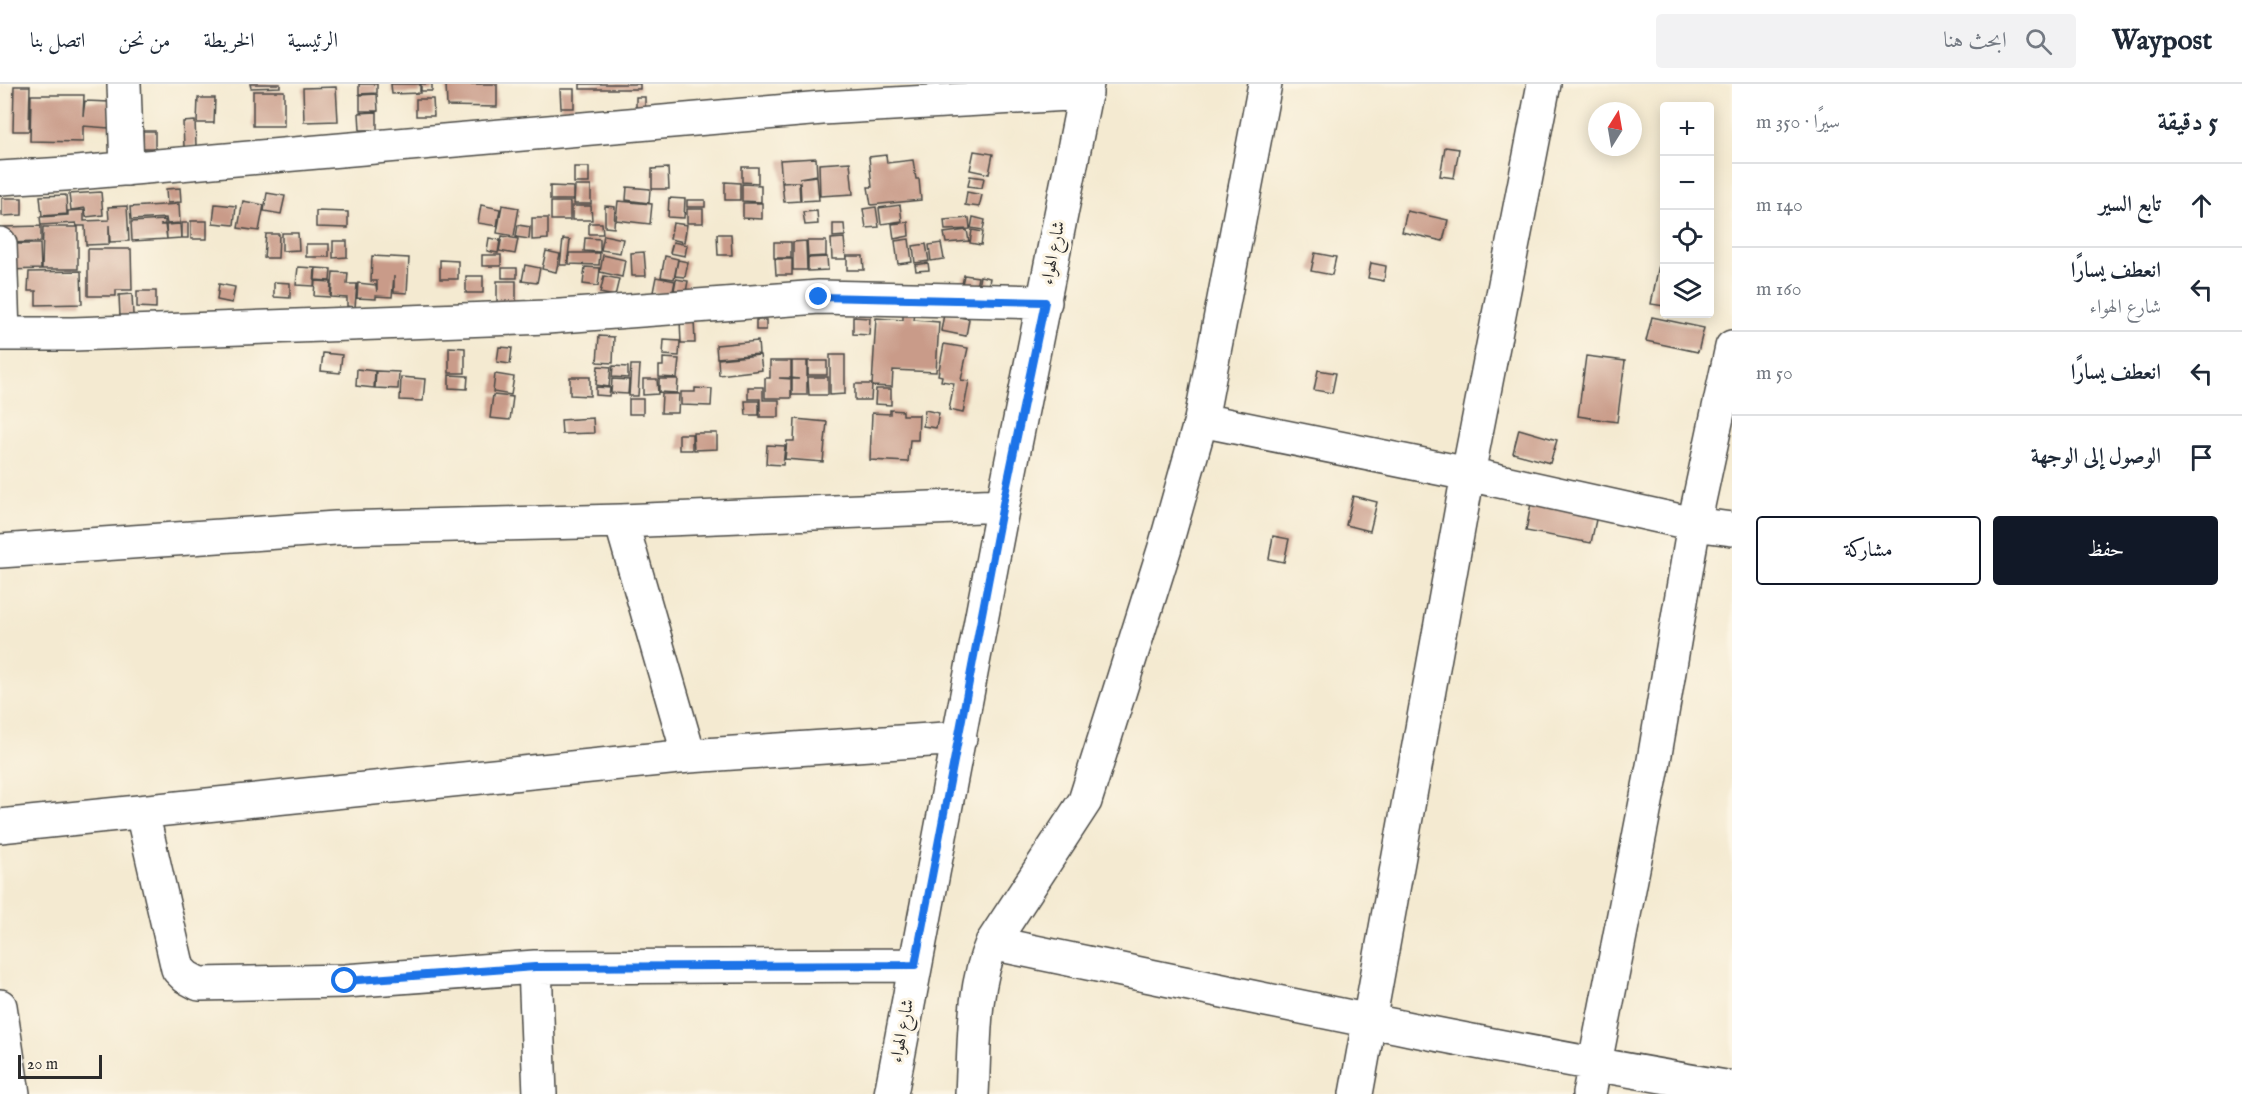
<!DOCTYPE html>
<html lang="ar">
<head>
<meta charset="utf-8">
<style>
	:root { --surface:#fff; --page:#f2f2f3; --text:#1f2937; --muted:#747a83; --line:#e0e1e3; --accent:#111827 }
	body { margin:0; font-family:"IM FELL English",Amiri,serif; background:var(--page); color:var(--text); direction:rtl }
	.controls { position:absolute; right:18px; top:18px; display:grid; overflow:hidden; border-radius:6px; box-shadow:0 3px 15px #0003 }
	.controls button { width:54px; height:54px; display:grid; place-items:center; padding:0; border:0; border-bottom:2px solid var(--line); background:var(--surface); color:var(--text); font:30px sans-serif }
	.compass { position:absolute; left:1588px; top:18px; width:54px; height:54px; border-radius:50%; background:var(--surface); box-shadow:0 3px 15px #0003; rotate:11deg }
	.scale { position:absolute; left:18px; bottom:15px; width:84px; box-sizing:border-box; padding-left:6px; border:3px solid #2b2b2b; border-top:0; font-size:16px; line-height:21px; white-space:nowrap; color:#2b2b2b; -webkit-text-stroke:4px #fcf5e5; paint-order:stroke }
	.stop { position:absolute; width:18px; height:18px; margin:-14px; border:4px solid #1a73e8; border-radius:50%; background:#fff }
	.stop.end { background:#1a73e8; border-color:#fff; box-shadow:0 2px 6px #0008 }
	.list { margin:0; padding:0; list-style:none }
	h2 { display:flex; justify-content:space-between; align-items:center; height:78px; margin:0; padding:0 24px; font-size:26px }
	h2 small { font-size:20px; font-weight:400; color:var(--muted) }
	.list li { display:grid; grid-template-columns:39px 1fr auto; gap:18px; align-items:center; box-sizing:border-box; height:84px; padding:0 24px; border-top:2px solid var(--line) }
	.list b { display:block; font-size:22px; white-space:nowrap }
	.list p { margin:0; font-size:20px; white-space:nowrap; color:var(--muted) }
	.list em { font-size:20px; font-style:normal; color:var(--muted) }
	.actions { display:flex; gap:12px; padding:18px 24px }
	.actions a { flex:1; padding:14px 0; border:2px solid var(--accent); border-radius:6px; text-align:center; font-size:21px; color:var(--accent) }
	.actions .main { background:var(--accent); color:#fff }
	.icon { flex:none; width:33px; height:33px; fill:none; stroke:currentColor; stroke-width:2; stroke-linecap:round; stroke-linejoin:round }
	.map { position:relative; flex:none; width:1732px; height:1010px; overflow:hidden; direction:ltr }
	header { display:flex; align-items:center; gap:36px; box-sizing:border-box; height:84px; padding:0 30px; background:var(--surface); border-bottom:2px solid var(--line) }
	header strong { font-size:28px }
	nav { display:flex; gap:33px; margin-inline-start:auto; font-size:21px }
	.search { width:420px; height:54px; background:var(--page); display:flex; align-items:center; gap:15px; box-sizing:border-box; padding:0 21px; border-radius:6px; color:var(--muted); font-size:22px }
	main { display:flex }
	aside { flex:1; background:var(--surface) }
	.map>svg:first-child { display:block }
</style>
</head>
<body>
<header>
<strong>Waypost</strong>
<div class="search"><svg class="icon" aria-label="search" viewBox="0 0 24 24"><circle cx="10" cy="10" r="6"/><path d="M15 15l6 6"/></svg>ابحث هنا</div>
<nav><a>الرئيسية</a><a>الخريطة</a><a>من نحن</a><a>اتصل بنا</a></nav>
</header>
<main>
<aside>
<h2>5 دقيقة<small>سيرًا · 350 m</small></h2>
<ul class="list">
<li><svg class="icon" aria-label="ahead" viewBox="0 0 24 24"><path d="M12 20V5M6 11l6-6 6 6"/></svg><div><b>تابع السير</b></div><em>140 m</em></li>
<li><svg class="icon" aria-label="left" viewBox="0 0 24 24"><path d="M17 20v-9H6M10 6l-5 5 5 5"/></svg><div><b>انعطف يسارًا</b><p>شارع الهواء</p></div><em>160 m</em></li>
<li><svg class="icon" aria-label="left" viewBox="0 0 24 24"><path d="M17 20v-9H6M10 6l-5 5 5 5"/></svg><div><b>انعطف يسارًا</b></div><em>50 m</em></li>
<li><svg class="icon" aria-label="arrive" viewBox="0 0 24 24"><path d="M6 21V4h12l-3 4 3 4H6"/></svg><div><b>الوصول إلى الوجهة</b></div></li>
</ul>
<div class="actions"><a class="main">حفظ</a><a>مشاركة</a></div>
</aside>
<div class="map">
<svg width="1732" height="1010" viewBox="0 0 1732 1010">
	<rect width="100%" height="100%" fill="#fcf5e5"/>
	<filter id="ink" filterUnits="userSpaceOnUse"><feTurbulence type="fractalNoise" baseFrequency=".0167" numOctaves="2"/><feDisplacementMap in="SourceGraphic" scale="12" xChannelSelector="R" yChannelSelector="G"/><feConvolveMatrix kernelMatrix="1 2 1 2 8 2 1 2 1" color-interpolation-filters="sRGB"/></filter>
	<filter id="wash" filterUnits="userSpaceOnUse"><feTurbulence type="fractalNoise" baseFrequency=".008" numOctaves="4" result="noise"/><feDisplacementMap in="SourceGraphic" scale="24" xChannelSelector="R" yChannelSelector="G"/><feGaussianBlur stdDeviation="1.35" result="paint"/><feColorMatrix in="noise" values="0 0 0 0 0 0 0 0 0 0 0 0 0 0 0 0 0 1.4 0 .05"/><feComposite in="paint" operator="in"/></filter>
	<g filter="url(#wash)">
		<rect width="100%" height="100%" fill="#f4ead1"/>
		<g id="blocks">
			<path fill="#c99b89" d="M 250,0 L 280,0 L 280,3 L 251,4 Z
				M 359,0 L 377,0 L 377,9 L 359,10 Z
				M 391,0 L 420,0 L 420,9 L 392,10 Z
				M 421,0 L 432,0 L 432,7 L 421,7 Z
				M 446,0 L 497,0 L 497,23 L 447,22 Z
				M 580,0 L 640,0 L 640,5 L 580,5 Z
				M 14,2 L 30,2 L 29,47 L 13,47 Z
				M 336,3 L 338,37 L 304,38 L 303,4 Z
				M 560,5 L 574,5 L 574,24 L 561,24 Z
				M 253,7 L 284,7 L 284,42 L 253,42 Z
				M 377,10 L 378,27 L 360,27 L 360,11 Z
				M 31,11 L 84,11 L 83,32 L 85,17 L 110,18 L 109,44 L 83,42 L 83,58 L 30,57 Z
				M 636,13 L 645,13 L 645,27 L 636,27 Z
				M 198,14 L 215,14 L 214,39 L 197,39 Z
				M 416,15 L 433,15 L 434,32 L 416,32 Z
				M 377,28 L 377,46 L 360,46 L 359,29 Z
				M 195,37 L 196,62 L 184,63 L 183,38 Z
				M 143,47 L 155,47 L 155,64 L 143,64 Z
				M 1445,63 L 1459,65 L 1454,94 L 1440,92 Z
				M 974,67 L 993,70 L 989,90 L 970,86 Z
				M 886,71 L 887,79 L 913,76 L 916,95 L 919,95 L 921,116 L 871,121 L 868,103 L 872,103 L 869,73 Z
				M 816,74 L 817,91 L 799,94 L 817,92 L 819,116 L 801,117 L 800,98 L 782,98 L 780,76 Z
				M 850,78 L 853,110 L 820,112 L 819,80 Z
				M 574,83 L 589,83 L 589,99 L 574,99 Z
				M 742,83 L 758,83 L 758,99 L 742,98 Z
				M 668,84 L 669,105 L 652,105 L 652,85 Z
				M 970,92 L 984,94 L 982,104 L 968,102 Z
				M 725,98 L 740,99 L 740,116 L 725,116 Z
				M 799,98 L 800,117 L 784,118 L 782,99 Z
				M 742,100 L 761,101 L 761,118 L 742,117 Z
				M 550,102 L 573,103 L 573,116 L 550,116 Z
				M 575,102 L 591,102 L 591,120 L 574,120 Z
				M 627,103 L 650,105 L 649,119 L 626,116 Z
				M 180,104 L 181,118 L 167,119 L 166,105 Z
				M 101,108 L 103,131 L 86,133 L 85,124 L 71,126 L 69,110 Z
				M 967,108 L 982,111 L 979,123 L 965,121 Z
				M 267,109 L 285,112 L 281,130 L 264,127 Z
				M 66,111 L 67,130 L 42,132 L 40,112 Z
				M 2,114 L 22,114 L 22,131 L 2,132 Z
				M 669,114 L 685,115 L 684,134 L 668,133 Z
				M 687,116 L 705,116 L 705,123 L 687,123 Z
				M 243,117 L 264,121 L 259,147 L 238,144 Z
				M 618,117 L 652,120 L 650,140 L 616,136 Z
				M 551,118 L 570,118 L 570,136 L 551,136 Z
				M 743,119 L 762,119 L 762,135 L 743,134 Z
				M 179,120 L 180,139 L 167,140 L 166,134 L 131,136 L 130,123 Z
				M 215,120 L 236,122 L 234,141 L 213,139 Z
				M 481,121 L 500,125 L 497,142 L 478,139 Z
				M 502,121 L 519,124 L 514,152 L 497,149 Z
				M 900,121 L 902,137 L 881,140 L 879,124 Z
				M 127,122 L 129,157 L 110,158 L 109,141 L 109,160 L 86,161 L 85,142 L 77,142 L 76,139 L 41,141 L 40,133 L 68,131 L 68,127 L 84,126 L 84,137 L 109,136 L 108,123 Z
				M 572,122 L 591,122 L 592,136 L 572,136 Z
				M 605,122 L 615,123 L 614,144 L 605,143 Z
				M 876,123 L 879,143 L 866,144 L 863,125 Z
				M 687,125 L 703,125 L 703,139 L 687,139 Z
				M 316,127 L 348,128 L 348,144 L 316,143 Z
				M 817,127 L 818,140 L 805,141 L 803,128 Z
				M 1407,127 L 1448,136 L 1443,157 L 1402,148 Z
				M 973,133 L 985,136 L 983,146 L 971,144 Z
				M 532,134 L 548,134 L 548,155 L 532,156 Z
				M 969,134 L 970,145 L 945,146 L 944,136 Z
				M 165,136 L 165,140 L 160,141 L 165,141 L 167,155 L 132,157 L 131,138 Z
				M 191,137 L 207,137 L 207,155 L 191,155 Z
				M 908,138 L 909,152 L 894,155 L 892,140 Z
				M 182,139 L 188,139 L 188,154 L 182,154 Z
				M 589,139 L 602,139 L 603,150 L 589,150 Z
				M 673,139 L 687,141 L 684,158 L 670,155 Z
				M 180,140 L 181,154 L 167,155 L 166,141 Z
				M 833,140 L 844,140 L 845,152 L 833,153 Z
				M 518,141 L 530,143 L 529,155 L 516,153 Z
				M 41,142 L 41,158 L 4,159 L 3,143 Z
				M 43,143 L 78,143 L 78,185 L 42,185 Z
				M 967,146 L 969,157 L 946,159 L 944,149 Z
				M 972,146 L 983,148 L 981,161 L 970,159 Z
				M 282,149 L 298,149 L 299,166 L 282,167 Z
				M 266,150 L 279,150 L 278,174 L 264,174 Z
				M 717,150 L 731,150 L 732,171 L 718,171 Z
				M 604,151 L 623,155 L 620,169 L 601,166 Z
				M 502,152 L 518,155 L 515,170 L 499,167 Z
				M 489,154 L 500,156 L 498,169 L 487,167 Z
				M 585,154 L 600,155 L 600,168 L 584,167 Z
				M 844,154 L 846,175 L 832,175 L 831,155 Z
				M 563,155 L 570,156 L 567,181 L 560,181 Z
				M 909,155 L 912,178 L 898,180 L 895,157 Z
				M 333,157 L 347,157 L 347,173 L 333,174 Z
				M 806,157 L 807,186 L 793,186 L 793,158 Z
				M 807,157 L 826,157 L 826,172 L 808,173 Z
				M 673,158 L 687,161 L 685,172 L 670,169 Z
				M 774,158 L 791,158 L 791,174 L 774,174 Z
				M 941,159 L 944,175 L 931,177 L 929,161 Z
				M 5,160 L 40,160 L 41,185 L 6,186 Z
				M 306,160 L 329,160 L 329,173 L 306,173 Z
				M 926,160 L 929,177 L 915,179 L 913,162 Z
				M 88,165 L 131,165 L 132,206 L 116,206 L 116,212 L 88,212 Z
				M 546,167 L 560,170 L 556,188 L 542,185 Z
				M 644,168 L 646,192 L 632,192 L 631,169 Z
				M 569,169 L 600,169 L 599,181 L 569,180 Z
				M 1315,169 L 1336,173 L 1332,191 L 1311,187 Z
				M 482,171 L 501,171 L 501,182 L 482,182 Z
				M 603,171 L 625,176 L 622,193 L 600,188 Z
				M 372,172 L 409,174 L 407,209 L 394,208 L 394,192 L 392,213 L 376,212 L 376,215 L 357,214 L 358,199 L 376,201 L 377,208 L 377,197 L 371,197 Z
				M 665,172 L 678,175 L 674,195 L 661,193 Z
				M 847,172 L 863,172 L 864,186 L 847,186 Z
				M 827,173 L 828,186 L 808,187 L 808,174 Z
				M 775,175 L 792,175 L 792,191 L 776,191 Z
				M 440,176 L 458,177 L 458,195 L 440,195 Z
				M 678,176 L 688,178 L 685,193 L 675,192 Z
				M 928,179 L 929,186 L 916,187 L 915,181 Z
				M 1371,179 L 1386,182 L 1384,197 L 1368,194 Z
				M 525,181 L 540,184 L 537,199 L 522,197 Z
				M 1659,181 L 1664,182 L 1664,222 L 1651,220 Z
				M 298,183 L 315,184 L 314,202 L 296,201 Z
				M 585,183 L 600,184 L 598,202 L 583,200 Z
				M 316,184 L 331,185 L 330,197 L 315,196 Z
				M 502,184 L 517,184 L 517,194 L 502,194 Z
				M 81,187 L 82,220 L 36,221 L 36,207 L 28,207 L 29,188 Z
				M 333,188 L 348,189 L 347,200 L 357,200 L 355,223 L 347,222 L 347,214 L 331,213 Z
				M 964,191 L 978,193 L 975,208 L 961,205 Z
				M 466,192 L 483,192 L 483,209 L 466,209 Z
				M 604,192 L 619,195 L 615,212 L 600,209 Z
				M 980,192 L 990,194 L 987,210 L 977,208 Z
				M 656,193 L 675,197 L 672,212 L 653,208 Z
				M 676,195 L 688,197 L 686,208 L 674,206 Z
				M 315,197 L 331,198 L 330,213 L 314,212 Z
				M 497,197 L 516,197 L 516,219 L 497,219 Z
				M 274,198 L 290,199 L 290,214 L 274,213 Z
				M 219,200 L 235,203 L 232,219 L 217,216 Z
				M 137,207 L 156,207 L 156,224 L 137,223 Z
				M 132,210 L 133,231 L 120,232 L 119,211 Z
				M 903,228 L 915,229 L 914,236 L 939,238 L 936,288 L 893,286 L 892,303 L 872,302 L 876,234 L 903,236 Z
				M 944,230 L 969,235 L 966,252 L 941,247 Z
				M 853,233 L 870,234 L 869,251 L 853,250 Z
				M 1652,233 L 1704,244 L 1698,268 L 1646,257 Z
				M 694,235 L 695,259 L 681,259 L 680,236 Z
				M 756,236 L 766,236 L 766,246 L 756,246 Z
				M 599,252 L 614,253 L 613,279 L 597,278 Z
				M 664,256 L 680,257 L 679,272 L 663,271 Z
				M 758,257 L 759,270 L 717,274 L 716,261 Z
				M 944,260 L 968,264 L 961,296 L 969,297 L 963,329 L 949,326 L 954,299 L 941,297 L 942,292 L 938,291 Z
				M 449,263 L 465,264 L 465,289 L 449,289 Z
				M 499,263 L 512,264 L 510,280 L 497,278 Z
				M 323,269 L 342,271 L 340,289 L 321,287 Z
				M 760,271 L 762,286 L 719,291 L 718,275 Z
				M 830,271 L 845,271 L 845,310 L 830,311 Z
				M 1586,272 L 1625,277 L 1617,338 L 1578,332 Z
				M 663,274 L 679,275 L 677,294 L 659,293 L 659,282 L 663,282 Z
				M 770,277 L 791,277 L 791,294 L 779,294 L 791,295 L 791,314 L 765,314 L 765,294 L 770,294 Z
				M 792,277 L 807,277 L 807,311 L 792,311 L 792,295 L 799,295 L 792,294 Z
				M 808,277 L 827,277 L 827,291 L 808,291 Z
				M 631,281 L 640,281 L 638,312 L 629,312 Z
				M 598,282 L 611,283 L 609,303 L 596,301 Z
				M 613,282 L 628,283 L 628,294 L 612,293 Z
				M 357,285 L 375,287 L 374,304 L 356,302 Z
				M 1318,286 L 1336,289 L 1332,309 L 1314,306 Z
				M 376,287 L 399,288 L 398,305 L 375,304 Z
				M 495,290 L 514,293 L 511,311 L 493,308 Z
				M 449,291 L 468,292 L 467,305 L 449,304 Z
				M 401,293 L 425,295 L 423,317 L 400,316 Z
				M 570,293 L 590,293 L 590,312 L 570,311 Z
				M 808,293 L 828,293 L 828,311 L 809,311 Z
				M 612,295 L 629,296 L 628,310 L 611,309 Z
				M 643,295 L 657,295 L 658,310 L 643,311 Z
				M 659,295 L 678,295 L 677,309 L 659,308 Z
				M 855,300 L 872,300 L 871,316 L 855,316 Z
				M 596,303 L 610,304 L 609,312 L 596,311 Z
				M 748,303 L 763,303 L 763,316 L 779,316 L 779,333 L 760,333 L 760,315 L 748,315 Z
				M 695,304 L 712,305 L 711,322 L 681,321 L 681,308 L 695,308 Z
				M 876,305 L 891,305 L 891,321 L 875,320 Z
				M 662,310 L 679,310 L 678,329 L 661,329 Z
				M 493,311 L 513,313 L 510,336 L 490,334 Z
				M 629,315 L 643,315 L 643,330 L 629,330 Z
				M 745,317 L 759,317 L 759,331 L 746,331 Z
				M 890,326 L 903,327 L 903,331 L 919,331 L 918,356 L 910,356 L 908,378 L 870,376 L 872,329 L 890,330 Z
				M 925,326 L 939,329 L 936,344 L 923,342 Z
				M 593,334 L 594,349 L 562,350 L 561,336 Z
				M 795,335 L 827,338 L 823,378 L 785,375 L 787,357 L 794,357 Z
				M 1519,345 L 1557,356 L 1550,379 L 1513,369 Z
				M 693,349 L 717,349 L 717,365 L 694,366 Z
				M 679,350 L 692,350 L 692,366 L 679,366 Z
				M 767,361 L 785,362 L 783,381 L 766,380 Z
				M 1353,412 L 1377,418 L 1370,447 L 1346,441 Z
				M 1531,419 L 1597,431 L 1591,459 L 1526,447 Z
				M 1273,452 L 1289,455 L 1284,478 L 1269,475 Z"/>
		</g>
	</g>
	<g filter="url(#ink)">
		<use href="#blocks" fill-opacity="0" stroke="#494844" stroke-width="1.5"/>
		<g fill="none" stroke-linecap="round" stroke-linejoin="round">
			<g stroke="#494844" stroke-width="36">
				<path id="minor" d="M 124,0 L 127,85
					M 0,94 L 65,90 L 822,24 L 1086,9
					M 0,160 L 3,250
					M 0,250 L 73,250 L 547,233 L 819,213 L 1045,218
					M 1201,336 L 1468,390 L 1694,440 L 1732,445
					M 621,437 L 689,672
					M 0,467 L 336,444 L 621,437 L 1003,421
					M 142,728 L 178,885 L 186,893 L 199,900 L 345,897 L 535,883 L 915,881
					M 0,742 L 689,672 L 960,654
					M 992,859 C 1238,910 1484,963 1732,1004
					M 535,883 L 540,1010
					M 0,922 L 13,1010
					M 891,1010 L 1003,421 L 1087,0
					M 972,1010 C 975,959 972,906 992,859 L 1085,717 L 1165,463 L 1201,336 L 1265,0
					M 1356,1010 L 1468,390 L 1544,0
					M 1589,1010 L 1653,682 L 1694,440 L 1732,263"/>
			</g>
			<use href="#minor" stroke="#fff" stroke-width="33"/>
		</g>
	</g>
	<g fill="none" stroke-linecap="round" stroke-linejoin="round" filter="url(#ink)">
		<path stroke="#1a73e8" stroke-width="8" d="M 345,897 L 535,883 L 915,881 L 1003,420 L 1045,218 L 819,213"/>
	</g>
	<g text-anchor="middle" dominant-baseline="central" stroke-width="6" stroke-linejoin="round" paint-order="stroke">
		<g font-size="18" fill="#2b2b2b" stroke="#fcf5e5">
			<text transform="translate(1054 169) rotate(-79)">شارع الهواء</text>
			<text transform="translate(903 947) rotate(-79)">شارع الهواء</text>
		</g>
	</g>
</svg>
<div class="controls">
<button>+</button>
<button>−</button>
<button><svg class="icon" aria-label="locate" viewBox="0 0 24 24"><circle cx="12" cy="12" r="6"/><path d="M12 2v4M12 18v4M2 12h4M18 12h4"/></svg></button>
<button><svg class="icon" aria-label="layers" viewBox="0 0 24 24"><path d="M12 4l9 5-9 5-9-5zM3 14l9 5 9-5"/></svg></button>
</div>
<svg class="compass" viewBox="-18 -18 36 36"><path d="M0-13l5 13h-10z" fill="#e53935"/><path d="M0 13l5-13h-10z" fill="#747a83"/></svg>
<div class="scale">20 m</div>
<div class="stop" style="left:345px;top:897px"></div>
<div class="stop end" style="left:819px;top:213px"></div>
</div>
</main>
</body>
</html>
